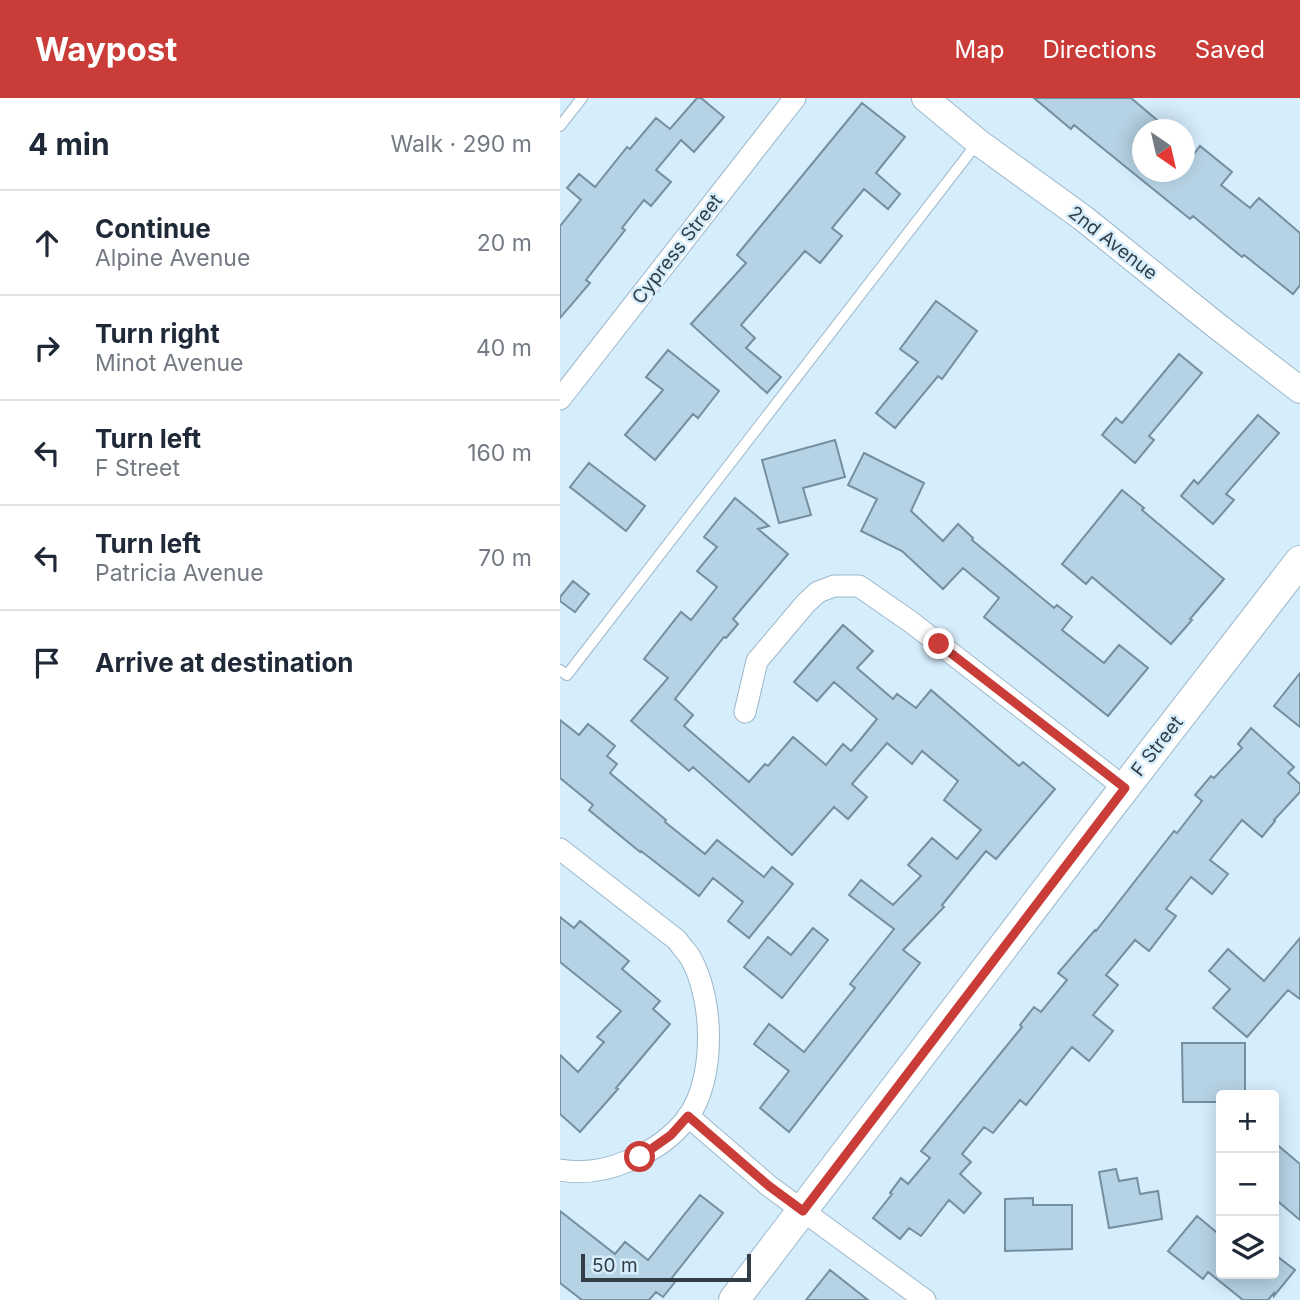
<!DOCTYPE html>
<html lang="en">
<head>
<meta charset="utf-8">
<style>
	:root { --surface:#fff; --page:#f6f6f7; --text:#1f2937; --muted:#747a83; --line:#e0e1e3; --accent:#ca3c38 }
	body { margin:0; font-family:Inter,sans-serif; background:var(--page); color:var(--text) }
	.controls { position:absolute; right:21px; bottom:21px; display:grid; overflow:hidden; border-radius:7px; box-shadow:0 4px 18px #0003 }
	.controls button { width:63px; height:63px; display:grid; place-items:center; padding:0; border:0; border-bottom:2px solid var(--line); background:var(--surface); color:var(--text); font:35px sans-serif }
	.compass { position:absolute; left:572px; top:21px; width:63px; height:63px; border-radius:50%; background:var(--surface); box-shadow:0 4px 18px #0003; rotate:146deg }
	.scale { position:absolute; left:21px; bottom:18px; width:170px; box-sizing:border-box; padding-left:7px; border:4px solid #323d45; border-top:0; font-size:19px; line-height:24px; white-space:nowrap; color:#323d45; -webkit-text-stroke:5px #d6edfc; paint-order:stroke }
	.stop { position:absolute; width:21px; height:21px; margin:-16px; border:5px solid #ca3c38; border-radius:50%; background:#fff }
	.stop.end { background:#ca3c38; border-color:#fff; box-shadow:0 2px 7px #0008 }
	.list { margin:0; padding:0; list-style:none }
	h2 { display:flex; justify-content:space-between; align-items:center; height:91px; margin:0; padding:0 28px; font-size:30px }
	h2 small { font-size:23px; font-weight:400; color:var(--muted) }
	.list li { display:grid; grid-template-columns:46px 1fr auto; gap:21px; align-items:center; box-sizing:border-box; height:105px; padding:0 28px; border-top:2px solid var(--line) }
	.list b { display:block; font-size:26px; white-space:nowrap }
	.list p { margin:0; font-size:23px; white-space:nowrap; color:var(--muted) }
	.list em { font-size:23px; font-style:normal; color:var(--muted) }
	.icon { flex:none; width:38px; height:38px; fill:none; stroke:currentColor; stroke-width:2; stroke-linecap:round; stroke-linejoin:round }
	.map { position:relative; flex:none; width:740px; height:1202px; overflow:hidden }
	header { display:flex; align-items:center; gap:42px; box-sizing:border-box; height:98px; padding:0 35px; background:var(--accent); color:#fff }
	header strong { font-size:33px }
	nav { display:flex; gap:38px; margin-inline-start:auto; font-size:24px }
	main { display:flex }
	aside { flex:1; background:var(--surface) }
	.map>svg:first-child { display:block }
</style>
</head>
<body>
<header>
<strong>Waypost</strong>
<nav><a>Map</a><a>Directions</a><a>Saved</a></nav>
</header>
<main>
<aside>
<h2>4 min<small>Walk · 290 m</small></h2>
<ul class="list">
<li><svg class="icon" aria-label="ahead" viewBox="0 0 24 24"><path d="M12 20V5M6 11l6-6 6 6"/></svg><div><b>Continue</b><p>Alpine Avenue</p></div><em>20 m</em></li>
<li><svg class="icon" aria-label="right" viewBox="0 0 24 24"><path d="M7 20v-9h11M14 6l5 5-5 5"/></svg><div><b>Turn right</b><p>Minot Avenue</p></div><em>40 m</em></li>
<li><svg class="icon" aria-label="left" viewBox="0 0 24 24"><path d="M17 20v-9H6M10 6l-5 5 5 5"/></svg><div><b>Turn left</b><p>F Street</p></div><em>160 m</em></li>
<li><svg class="icon" aria-label="left" viewBox="0 0 24 24"><path d="M17 20v-9H6M10 6l-5 5 5 5"/></svg><div><b>Turn left</b><p>Patricia Avenue</p></div><em>70 m</em></li>
<li><svg class="icon" aria-label="arrive" viewBox="0 0 24 24"><path d="M6 21V4h12l-3 4 3 4H6"/></svg><div><b>Arrive at destination</b></div></li>
</ul>
</aside>
<div class="map">
<svg width="740" height="1202" viewBox="0 0 740 1202">
	<rect width="100%" height="100%" fill="#d6edfc"/>
	<path fill="#b6d3e5" stroke="#748fa0" stroke-width="2" d="M 137,0 L 141,0 L 164,19 L 134,54 L 121,42 L 96,72 L 111,84 L 91,108 L 84,102 L 62,130 L 65,132 L 26,182 L 30,185 L 0,220 L 0,128 L 21,102 L 7,90 L 19,76 L 35,89 L 67,49 L 70,51 L 96,20 L 110,31 Z
		M 474,0 L 571,0 L 609,32 L 583,32 L 583,74 L 625,74 L 625,68 L 640,48 L 672,74 L 661,87 L 690,110 L 699,100 L 740,135 L 740,187 L 733,196 L 684,157 L 682,159 L 633,118 L 630,121 L 514,27 L 511,31 Z
		M 302,5 L 345,39 L 316,75 L 340,96 L 328,111 L 304,91 L 272,130 L 282,138 L 260,165 L 245,153 L 181,227 L 195,240 L 186,250 L 221,279 L 207,295 L 131,226 L 186,165 L 177,157 Z
		M 376,203 L 417,233 L 382,281 L 378,278 L 335,330 L 316,315 L 358,264 L 340,251 Z
		M 108,252 L 159,293 L 138,320 L 133,316 L 95,362 L 65,337 L 103,292 L 86,279 Z
		M 619,256 L 642,275 L 589,338 L 594,342 L 575,365 L 542,337 L 556,320 L 562,325 Z
		M 698,317 L 719,335 L 666,396 L 674,402 L 653,426 L 621,398 L 634,382 L 638,386 Z
		M 275,342 L 285,379 L 243,390 L 251,417 L 219,425 L 202,362 Z
		M 304,355 L 364,385 L 351,413 L 383,443 L 398,426 L 413,440 L 412,442 L 494,510 L 497,507 L 512,519 L 502,532 L 544,565 L 559,547 L 588,570 L 548,618 L 424,519 L 439,500 L 403,470 L 383,491 L 342,453 L 301,433 L 317,401 L 288,387 Z
		M 29,365 L 85,408 L 66,433 L 10,389 Z
		M 562,392 L 584,410 L 582,412 L 664,481 L 630,521 L 632,522 L 611,546 L 532,479 L 526,486 L 502,466 Z
		M 175,400 L 209,428 L 198,431 L 228,456 L 173,521 L 178,526 L 166,540 L 164,539 L 115,601 L 133,617 L 124,628 L 189,684 L 205,666 L 208,668 L 233,639 L 266,667 L 283,646 L 291,653 L 317,621 L 274,584 L 257,603 L 234,584 L 283,527 L 313,553 L 297,570 L 333,601 L 337,596 L 356,610 L 371,592 L 459,668 L 463,664 L 495,691 L 436,761 L 426,753 L 382,807 L 384,809 L 343,852 L 360,865 L 229,1034 L 200,1010 L 229,973 L 194,946 L 209,926 L 244,954 L 295,890 L 290,886 L 334,831 L 289,797 L 301,782 L 333,807 L 361,778 L 348,767 L 372,740 L 397,761 L 421,732 L 384,702 L 398,683 L 362,653 L 352,666 L 327,645 L 292,686 L 307,699 L 288,721 L 274,709 L 232,757 L 133,669 L 129,673 L 71,623 L 108,580 L 84,561 L 121,514 L 131,522 L 157,489 L 137,473 L 157,449 L 144,439 Z
		M 13,483 L 29,496 L 15,514 L 0,503 L 0,499 Z
		M 740,575 L 740,629 L 714,608 Z
		M 0,622 L 19,637 L 28,626 L 55,648 L 47,658 L 57,666 L 50,675 L 106,722 L 105,724 L 145,756 L 157,742 L 204,779 L 212,769 L 233,786 L 189,840 L 168,823 L 183,804 L 153,780 L 139,798 L 81,753 L 80,754 L 29,712 L 33,707 L 0,680 Z
		M 691,630 L 734,669 L 728,675 L 740,686 L 740,694 L 714,722 L 715,723 L 702,739 L 682,722 L 650,762 L 668,776 L 652,796 L 631,779 L 606,811 L 616,818 L 589,853 L 575,842 L 546,877 L 558,887 L 533,917 L 553,933 L 529,963 L 512,949 L 466,1007 L 460,1002 L 433,1035 L 424,1029 L 402,1056 L 411,1064 L 400,1076 L 421,1095 L 404,1115 L 389,1102 L 361,1138 L 349,1130 L 340,1141 L 313,1120 L 332,1096 L 330,1095 L 341,1080 L 348,1086 L 370,1060 L 361,1053 L 462,929 L 460,927 L 474,909 L 481,914 L 507,882 L 498,875 L 535,832 L 536,833 L 614,733 L 617,735 L 642,703 L 635,697 L 651,678 L 654,680 L 682,650 L 678,646 Z
		M 0,819 L 14,830 L 20,823 L 69,863 L 62,871 L 100,903 L 93,911 L 110,926 L 56,990 L 58,991 L 20,1034 L 0,1016 L 0,957 L 18,974 L 44,944 L 37,939 L 61,913 L 0,864 Z
		M 253,830 L 268,842 L 222,900 L 184,869 L 208,839 L 231,857 Z
		M 740,840 L 740,901 L 728,892 L 687,939 L 653,910 L 670,891 L 649,873 L 668,851 L 704,883 Z
		M 622,945 L 685,945 L 685,997 L 661,997 L 661,1004 L 623,1004 Z
		M 714,1044 L 740,1066 L 740,1122 L 714,1100 Z
		M 556,1071 L 559,1083 L 577,1080 L 580,1096 L 598,1093 L 602,1121 L 549,1130 L 539,1074 Z
		M 140,1097 L 163,1115 L 111,1181 L 115,1184 L 103,1199 L 96,1194 L 89,1202 L 22,1202 L 0,1185 L 0,1113 L 55,1156 L 65,1144 L 88,1162 Z
		M 473,1100 L 473,1107 L 512,1107 L 512,1151 L 445,1153 L 445,1101 Z
		M 637,1118 L 661,1138 L 661,1176 L 714,1176 L 714,1156 L 735,1172 L 714,1198 L 714,1195 L 708,1202 L 683,1202 L 648,1174 L 643,1181 L 608,1153 Z
		M 270,1172 L 308,1202 L 246,1202 Z"/>
	<g fill="none" stroke-linecap="round" stroke-linejoin="round">
		<g stroke="#9cb8ca" stroke-width="12">
			<path id="service" d="M 0,28 L 22,0
				M 0,572 L 7,577 L 418,44"/>
		</g>
		<g stroke="#9cb8ca" stroke-width="23">
			<path id="minor" d="M 0,301 L 235,0
				M 185,614 L 197,563 L 246,505 L 258,494 L 274,488 L 299,488 L 351,524 L 565,690
				M 0,751 L 117,842 C 121,848 126,853 130,859 C 154,900 156,980 128,1019 C 113,1039 91,1054 68,1063 C 47,1072 23,1076 0,1072
				M 128,1018 L 209,1088 L 365,1202"/>
		</g>
		<g stroke="#9cb8ca" stroke-width="28">
			<path id="tertiary" d="M 365,0 L 418,44 L 523,120 L 657,228 L 740,292"/>
		</g>
		<g stroke="#9cb8ca" stroke-width="32">
			<path id="secondary" d="M 174,1202 L 546,714 L 740,463"/>
		</g>
		<use href="#service" stroke="#fff" stroke-width="10"/>
		<use href="#minor" stroke="#fff" stroke-width="21"/>
		<use href="#tertiary" stroke="#fff" stroke-width="26"/>
		<use href="#secondary" stroke="#fff" stroke-width="30"/>
	</g>
	<g fill="none" stroke-linecap="round" stroke-linejoin="round">
		<path stroke="#ca3c38" stroke-width="9" d="M 80,1059 L 111,1037 L 128,1018 L 209,1088 L 243,1113 L 565,690 L 379,546"/>
	</g>
	<g text-anchor="middle" dominant-baseline="central" stroke-width="5" stroke-linejoin="round" paint-order="stroke">
		<g font-size="19" fill="#323d45" stroke="#d6edfc">
			<text transform="translate(553 145) rotate(38)">2nd Avenue</text>
			<text transform="translate(117 151) rotate(-52)">Cypress Street</text>
			<text transform="translate(597 648) rotate(-52)">F Street</text>
		</g>
	</g>
</svg>
<div class="controls">
<button>+</button>
<button>−</button>
<button><svg class="icon" aria-label="layers" viewBox="0 0 24 24"><path d="M12 4l9 5-9 5-9-5zM3 14l9 5 9-5"/></svg></button>
</div>
<svg class="compass" viewBox="-18 -18 36 36"><path d="M0-13l5 13h-10z" fill="#e53935"/><path d="M0 13l5-13h-10z" fill="#747a83"/></svg>
<div class="scale">50 m</div>
<div class="stop" style="left:80px;top:1059px"></div>
<div class="stop end" style="left:379px;top:546px"></div>
</div>
</main>
</body>
</html>
